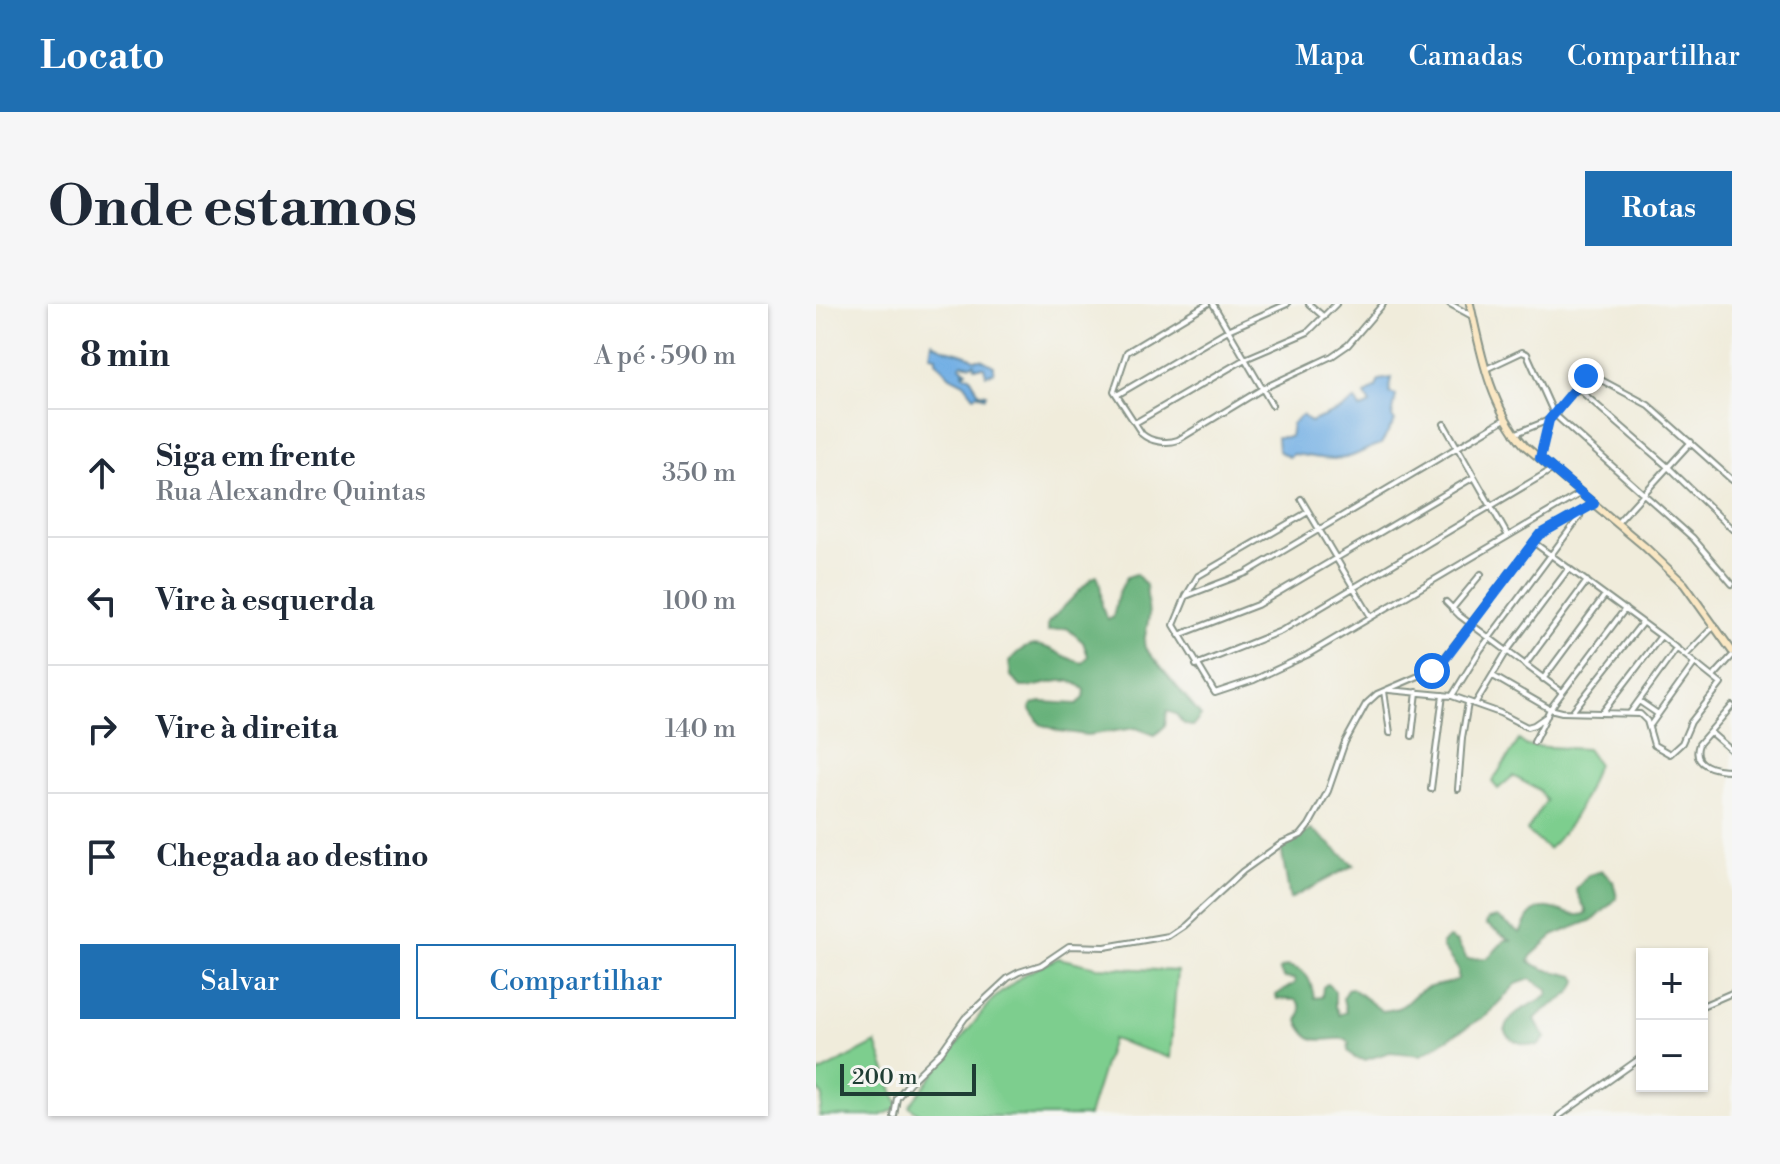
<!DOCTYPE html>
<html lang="pt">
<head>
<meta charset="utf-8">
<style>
	:root { --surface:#fff; --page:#f6f6f7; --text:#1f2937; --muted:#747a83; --line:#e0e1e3; --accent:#1f6fb2 }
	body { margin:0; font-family:"Libre Bodoni",serif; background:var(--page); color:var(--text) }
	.controls { position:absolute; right:24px; bottom:24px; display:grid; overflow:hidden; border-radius:0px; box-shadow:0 2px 6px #0004 }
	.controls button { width:72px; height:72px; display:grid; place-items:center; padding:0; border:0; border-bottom:2px solid var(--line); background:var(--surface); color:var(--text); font:40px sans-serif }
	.scale { position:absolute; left:24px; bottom:20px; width:136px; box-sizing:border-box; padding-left:8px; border:4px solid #1f3d34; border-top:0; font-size:22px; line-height:28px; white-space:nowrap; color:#1f3d34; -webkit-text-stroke:6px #f6f6f2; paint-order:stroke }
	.stop { position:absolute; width:24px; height:24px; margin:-18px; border:6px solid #1a73e8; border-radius:50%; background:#fff }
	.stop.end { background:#1a73e8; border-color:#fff; box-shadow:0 2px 8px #0008 }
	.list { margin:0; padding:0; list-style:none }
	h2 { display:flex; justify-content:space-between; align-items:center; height:104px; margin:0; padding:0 32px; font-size:34px }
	h2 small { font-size:26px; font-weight:400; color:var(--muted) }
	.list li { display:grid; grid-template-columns:52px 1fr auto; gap:24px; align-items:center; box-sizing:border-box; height:128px; padding:0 32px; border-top:2px solid var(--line) }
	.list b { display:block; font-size:30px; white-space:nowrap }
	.list p { margin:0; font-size:26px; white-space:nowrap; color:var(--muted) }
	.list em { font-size:26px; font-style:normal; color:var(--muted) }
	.actions { display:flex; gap:16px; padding:24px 32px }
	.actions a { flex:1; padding:18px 0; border:2px solid var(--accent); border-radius:0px; text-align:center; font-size:28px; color:var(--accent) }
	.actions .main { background:var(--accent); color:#fff }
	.icon { flex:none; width:44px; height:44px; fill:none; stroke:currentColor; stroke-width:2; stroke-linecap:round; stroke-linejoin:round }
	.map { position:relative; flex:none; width:916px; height:812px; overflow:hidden; border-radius:0px }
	header { display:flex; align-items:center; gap:48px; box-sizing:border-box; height:112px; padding:0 40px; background:var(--accent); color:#fff }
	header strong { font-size:38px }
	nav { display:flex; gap:44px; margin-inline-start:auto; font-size:28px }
	.intro { display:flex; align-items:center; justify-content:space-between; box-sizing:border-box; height:192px; padding:0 48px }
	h1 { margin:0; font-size:56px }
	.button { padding:20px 36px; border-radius:0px; background:var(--accent); color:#fff; font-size:28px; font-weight:700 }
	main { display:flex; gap:48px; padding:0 48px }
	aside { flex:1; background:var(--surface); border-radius:0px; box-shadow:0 2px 6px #0004 }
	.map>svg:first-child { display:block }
</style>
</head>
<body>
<header>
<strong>Locato</strong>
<nav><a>Mapa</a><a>Camadas</a><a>Compartilhar</a></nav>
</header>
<div class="intro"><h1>Onde estamos</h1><a class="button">Rotas</a></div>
<main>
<aside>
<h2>8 min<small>A pé · 590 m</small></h2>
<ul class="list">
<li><svg class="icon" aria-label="ahead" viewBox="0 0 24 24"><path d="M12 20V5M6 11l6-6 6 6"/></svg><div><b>Siga em frente</b><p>Rua Alexandre Quintas</p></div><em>350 m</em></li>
<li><svg class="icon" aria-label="left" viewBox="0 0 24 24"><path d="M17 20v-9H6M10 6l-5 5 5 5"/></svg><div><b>Vire à esquerda</b></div><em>100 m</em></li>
<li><svg class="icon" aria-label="right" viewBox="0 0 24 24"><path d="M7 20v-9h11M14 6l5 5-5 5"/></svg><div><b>Vire à direita</b></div><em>140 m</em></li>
<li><svg class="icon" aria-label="arrive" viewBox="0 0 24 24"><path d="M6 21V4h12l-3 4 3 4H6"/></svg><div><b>Chegada ao destino</b></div></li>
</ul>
<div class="actions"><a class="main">Salvar</a><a>Compartilhar</a></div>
</aside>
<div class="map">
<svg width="916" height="812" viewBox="0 0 916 812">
	<rect width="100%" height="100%" fill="#f6f6f2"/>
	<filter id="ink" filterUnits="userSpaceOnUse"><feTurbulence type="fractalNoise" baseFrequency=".0125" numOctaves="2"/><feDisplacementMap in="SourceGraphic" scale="16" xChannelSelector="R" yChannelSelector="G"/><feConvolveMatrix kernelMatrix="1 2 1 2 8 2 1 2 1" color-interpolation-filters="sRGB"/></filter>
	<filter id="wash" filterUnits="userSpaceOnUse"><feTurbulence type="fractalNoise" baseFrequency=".006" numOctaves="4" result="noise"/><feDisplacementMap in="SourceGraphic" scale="32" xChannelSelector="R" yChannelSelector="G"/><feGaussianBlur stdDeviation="1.8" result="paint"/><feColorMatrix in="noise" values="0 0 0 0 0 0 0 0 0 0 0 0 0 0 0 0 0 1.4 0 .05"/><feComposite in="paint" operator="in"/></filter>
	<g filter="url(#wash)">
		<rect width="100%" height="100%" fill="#f0ecdb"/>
		<path fill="#7dce8e" stroke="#4e8661" stroke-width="2" d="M 703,436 L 711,442 L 771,445 L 781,459 C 772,489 756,524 732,545 L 711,527 L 730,497 L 723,486 L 697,472 L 682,485 L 676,478 Z
			M 242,654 L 281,663 L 361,667 L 354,754 L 296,735 L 272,812 L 106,812 L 93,802 L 176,696 L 207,671 Z
			M 60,739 L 83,804 L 63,812 L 3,812 L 7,793 L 0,782 L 0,770 Z"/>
		<path fill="#66b179" stroke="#427756" stroke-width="2" d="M 320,270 L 330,281 L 333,312 L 328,338 L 329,344 L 385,412 L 377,422 C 366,422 366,417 360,410 L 351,407 L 349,422 L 339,431 L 320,424 L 271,431 L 243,427 L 224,420 L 214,404 L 216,400 L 225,398 L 261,400 L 268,394 L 269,386 C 249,366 229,385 205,383 L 195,372 L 193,358 C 220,323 238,353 267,359 L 272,352 L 267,338 L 251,324 L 232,327 L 232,319 L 276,274 L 281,272 C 289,286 281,303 292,315 L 297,314 L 302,290 L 311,273 Z
			M 495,526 L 501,529 L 538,561 L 474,595 L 465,543 Z
			M 786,567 L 797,577 L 801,594 L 779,615 L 738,631 L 715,652 L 713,657 C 726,667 742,668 758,672 L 761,676 C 757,696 732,699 719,715 L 729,734 L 723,741 C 712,742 694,738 689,728 C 694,704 716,704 732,690 L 732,685 L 714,675 L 700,680 L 671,711 L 605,751 L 574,748 L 549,756 L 539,754 L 532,747 L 533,738 L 530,735 C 506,733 495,745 482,717 C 485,709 487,703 480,696 L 461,695 L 460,691 L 479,679 L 478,675 L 468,674 L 463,666 L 471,662 C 492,666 495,676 498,694 L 506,693 L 507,683 L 511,680 L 519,687 L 519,702 L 523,711 L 530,708 L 527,694 L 531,685 L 536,684 L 566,707 C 598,704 589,692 611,684 C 622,680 632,681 642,675 L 642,665 L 626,643 L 626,639 L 633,634 L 641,638 L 651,655 L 672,654 L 689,636 L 694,636 L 670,620 L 672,615 L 681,613 L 704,629 C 708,623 709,616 714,611 C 732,592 753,618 771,609 L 760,586 L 772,571 Z"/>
		<path fill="#72afe4" stroke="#48768c" stroke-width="2" d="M 116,38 C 125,47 145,46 158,55 L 165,55 L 178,62 L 178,68 L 170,71 L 168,63 L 159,63 L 158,59 L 155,61 L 146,59 L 144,62 L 151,67 L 149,69 L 147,67 L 147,71 L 154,72 L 163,89 L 170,90 L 169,93 L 162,90 L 158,92 L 148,79 L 134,72 L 120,57 L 120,52 L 114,51 Z
			M 576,74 L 573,89 L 580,91 L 576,113 L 579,117 L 565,140 C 556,143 549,146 541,150 C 521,160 498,152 477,150 L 473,153 L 462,147 L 461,133 L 474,133 L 476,120 L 486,111 L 494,118 L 526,105 L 539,96 L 544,105 L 554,100 L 549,91 L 560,83 L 563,76 Z"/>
	</g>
	<g filter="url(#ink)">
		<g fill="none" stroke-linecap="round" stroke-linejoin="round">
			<g stroke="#889488" stroke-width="8">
				<path id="street" d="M 391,0 L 311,48 L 298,87 L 326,130 C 335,138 351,140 362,136 L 446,85 L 516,52 L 532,41 L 567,0
					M 397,0 L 456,101
					M 493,0 L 508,13
					M 634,0 L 656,12
					M 670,65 L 706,48 L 711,50 L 738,110 L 877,234 L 916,280
					M 760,83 L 852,163 L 916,225
					M 301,91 L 412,26 L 471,0
					M 319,119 L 429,55 L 492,28 L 520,0
					M 628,120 L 692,232
					M 698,130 L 733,116
					M 724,154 L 733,116 L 770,72 L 774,70 L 832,101 L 916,176
					M 485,195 L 555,313
					M 492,208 L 382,272 L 370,292 L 358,321 L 399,389 L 438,376 L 491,351 L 765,189
					M 801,219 L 875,138
					M 370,292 L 430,269 L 689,115
					M 630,298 L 644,312 L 746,388
					M 636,305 L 665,270
					M 363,331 L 441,301 L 658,173
					M 870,351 L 899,321
					M 380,361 L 465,327 L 737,165
					M 709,361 L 771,277
					M 677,372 L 734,405 L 746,408 L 824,410 L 831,417 L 838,441 L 854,450 L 866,439 L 875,418 L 905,380 L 845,332 L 717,238
					M 897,373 L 916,352
					M 727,375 L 789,291
					M 573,386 L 636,392 L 684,409 L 711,423 L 718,421 L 731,412
					M 568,387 L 574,429
					M 636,392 L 665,345 L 764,212
					M 823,397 L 842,410
					M 659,400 L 691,347 L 753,264
					M 916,402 L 883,440 C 875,462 899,466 916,466
					M 756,408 L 826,319
					M 786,409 L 845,332
					M 814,409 L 861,344
					M 833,423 L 878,360
					M 894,428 L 916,447
					M 596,432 L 601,388
					M 718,438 L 734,405 L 809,305
					M 615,485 L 627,391
					M 642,485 L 646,434 L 652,399
					M 886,702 L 916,689
					M 78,812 L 81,794 L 93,779 L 125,748 L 149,714 L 192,674 L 203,668 L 225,661 L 253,642 L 289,643 L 352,632 L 367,622 L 427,567 L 466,539 L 485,531 L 493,521 L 512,487 L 529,438 L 550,400 L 561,390 L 621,364 L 723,231 L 778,200
					M 743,812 L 826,753"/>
			</g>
			<g stroke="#889488" stroke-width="10">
				<path id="secondary" d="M 654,0 C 665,50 674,102 709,142 L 828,242 L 868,280 L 916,347"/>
			</g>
			<use href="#street" stroke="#fff" stroke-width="4"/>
			<use href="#secondary" stroke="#fae7c3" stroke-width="6"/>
		</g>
	</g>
	<g fill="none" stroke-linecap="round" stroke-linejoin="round" filter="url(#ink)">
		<path stroke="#1a73e8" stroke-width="10" d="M 616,367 L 626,359 L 723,231 L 778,200 L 724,154 L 733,116 L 770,72"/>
	</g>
</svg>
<div class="controls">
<button>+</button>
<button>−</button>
</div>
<div class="scale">200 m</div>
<div class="stop" style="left:616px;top:367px"></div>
<div class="stop end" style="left:770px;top:72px"></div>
</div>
</main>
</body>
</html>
